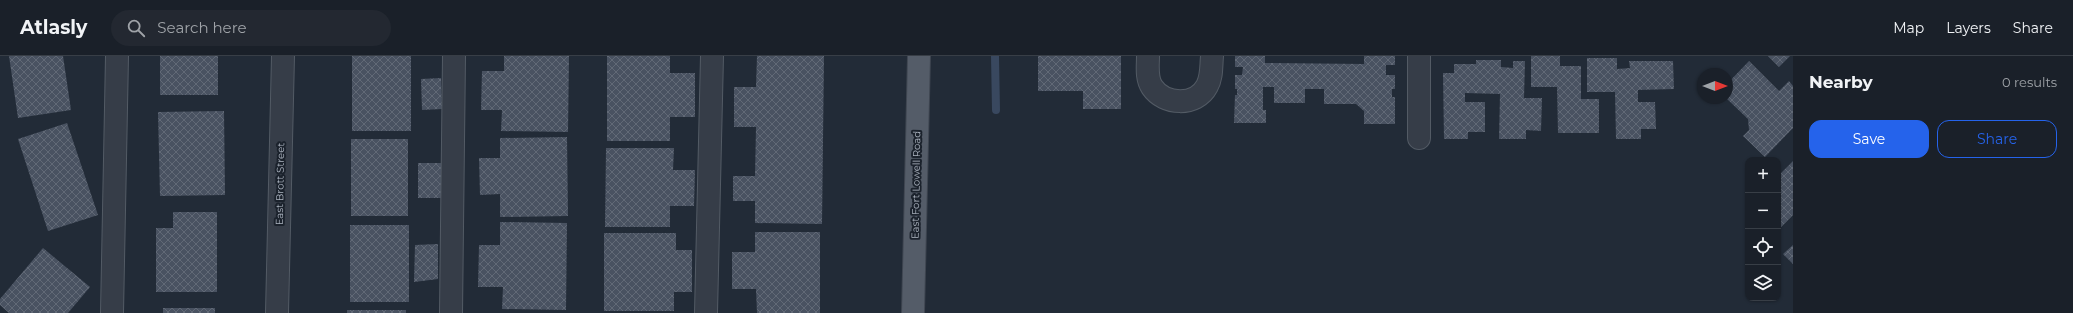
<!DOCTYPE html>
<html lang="en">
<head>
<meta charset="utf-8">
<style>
	:root { --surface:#1a2029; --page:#232831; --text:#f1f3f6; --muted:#9fa3a8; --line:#383e46; --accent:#2563eb }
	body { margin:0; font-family:Montserrat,sans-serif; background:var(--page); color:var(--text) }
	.controls { position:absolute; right:12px; bottom:12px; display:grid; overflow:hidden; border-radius:8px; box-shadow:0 1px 3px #0004 }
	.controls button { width:36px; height:36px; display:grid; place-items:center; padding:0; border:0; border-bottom:1px solid var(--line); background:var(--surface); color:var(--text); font:20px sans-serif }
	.compass { position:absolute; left:1697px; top:12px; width:36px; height:36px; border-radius:50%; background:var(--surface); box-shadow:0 1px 3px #0004; rotate:90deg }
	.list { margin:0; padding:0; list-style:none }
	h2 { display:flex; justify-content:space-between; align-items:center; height:52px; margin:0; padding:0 16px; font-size:17px }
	h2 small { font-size:13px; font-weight:400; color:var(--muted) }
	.actions { display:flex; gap:8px; padding:12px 16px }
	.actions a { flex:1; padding:9px 0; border:1px solid var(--accent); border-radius:12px; text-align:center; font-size:14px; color:var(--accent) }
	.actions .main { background:var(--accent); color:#fff }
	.icon { flex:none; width:22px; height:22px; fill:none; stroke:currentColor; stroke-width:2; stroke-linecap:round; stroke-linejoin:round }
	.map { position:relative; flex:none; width:1793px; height:257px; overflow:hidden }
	header { display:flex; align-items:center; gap:24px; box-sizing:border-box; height:56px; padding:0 20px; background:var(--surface); border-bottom:1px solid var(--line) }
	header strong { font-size:19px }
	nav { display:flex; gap:22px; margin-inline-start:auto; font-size:14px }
	.search { width:280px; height:36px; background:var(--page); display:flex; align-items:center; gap:10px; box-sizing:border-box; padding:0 14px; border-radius:22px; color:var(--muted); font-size:15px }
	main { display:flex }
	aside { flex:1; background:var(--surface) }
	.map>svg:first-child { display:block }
</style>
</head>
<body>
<header>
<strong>Atlasly</strong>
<div class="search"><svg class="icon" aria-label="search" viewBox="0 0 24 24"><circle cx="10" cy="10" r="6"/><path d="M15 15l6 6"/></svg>Search here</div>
<nav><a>Map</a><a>Layers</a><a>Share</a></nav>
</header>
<main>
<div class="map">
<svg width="1793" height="257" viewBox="0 0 1793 257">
	<defs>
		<pattern id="building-cross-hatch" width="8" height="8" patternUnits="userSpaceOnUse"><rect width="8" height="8" fill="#495261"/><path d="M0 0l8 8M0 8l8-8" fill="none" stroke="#616976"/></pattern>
	</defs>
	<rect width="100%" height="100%" fill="#222b37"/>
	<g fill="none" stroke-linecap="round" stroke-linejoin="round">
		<path stroke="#39485f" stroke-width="8" d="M 995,0 L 996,54"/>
	</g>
	<path fill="url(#building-cross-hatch)" d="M 9,0 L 63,0 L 71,54 L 18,62 Z
		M 160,0 L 218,0 L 218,39 L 160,39 Z
		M 352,0 L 411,0 L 411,75 L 352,75 Z
		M 504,0 L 569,0 L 568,76 L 501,75 L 502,54 L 481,54 L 482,15 L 504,15 Z
		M 607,0 L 670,0 L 670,17 L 695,17 L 695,61 L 670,61 L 670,85 L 607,85 Z
		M 757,0 L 824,0 L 822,168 L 755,167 L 755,145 L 733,145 L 733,120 L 755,120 L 756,71 L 734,71 L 734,31 L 756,31 Z
		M 1038,0 L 1121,0 L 1121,53 L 1083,53 L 1083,35 L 1038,35 Z
		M 1235,0 L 1265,0 L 1265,7 L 1364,8 L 1364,0 L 1395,0 L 1395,9 L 1386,9 L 1386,19 L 1395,19 L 1395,33 L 1392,33 L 1392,41 L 1395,41 L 1395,68 L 1364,68 L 1364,55 L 1356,48 L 1324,48 L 1324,33 L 1305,33 L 1305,47 L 1274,47 L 1274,31 L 1263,31 L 1263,54 L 1266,54 L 1266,67 L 1234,67 L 1235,39 L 1237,39 L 1237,33 L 1235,33 L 1235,19 L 1242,19 L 1243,11 L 1235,11 Z
		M 1531,0 L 1560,0 L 1560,10 L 1581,10 L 1581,43 L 1599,43 L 1599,77 L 1558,77 L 1557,31 L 1531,31 Z
		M 1768,0 L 1790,0 L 1779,11 Z
		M 1587,2 L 1617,2 L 1617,13 L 1630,12 L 1629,5 L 1673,5 L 1674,33 L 1638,34 L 1638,46 L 1655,46 L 1656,73 L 1641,73 L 1641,83 L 1616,83 L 1615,36 L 1587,36 Z
		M 1476,4 L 1501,4 L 1501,11 L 1513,12 L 1513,5 L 1525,5 L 1524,42 L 1542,42 L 1541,75 L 1526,74 L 1526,83 L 1499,83 L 1500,38 L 1465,37 L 1465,46 L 1485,46 L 1485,76 L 1468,76 L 1468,83 L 1444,83 L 1443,17 L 1454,17 L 1454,8 L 1476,8 Z
		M 1749,5 L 1779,35 L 1789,25 L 1793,30 L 1793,72 L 1765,101 L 1743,80 L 1749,74 L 1748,63 L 1727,43 L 1727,28 Z
		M 441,22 L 442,53 L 422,54 L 421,23 Z
		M 224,55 L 225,139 L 160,140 L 158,56 Z
		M 67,67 L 98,159 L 48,175 L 18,83 Z
		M 567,81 L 568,160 L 500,161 L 500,138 L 480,139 L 479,102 L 500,102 L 500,82 Z
		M 351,83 L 408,83 L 408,160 L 351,160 Z
		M 606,92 L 674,92 L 673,114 L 695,114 L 694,150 L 670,150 L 670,171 L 605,171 Z
		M 1793,105 L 1793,159 L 1778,174 L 1778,120 Z
		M 418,107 L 441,107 L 441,142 L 418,142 Z
		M 173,156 L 217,156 L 217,236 L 156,236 L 156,172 L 173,172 Z
		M 500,166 L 567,167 L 566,254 L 502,253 L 503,231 L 478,231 L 479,189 L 500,189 Z
		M 350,169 L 409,169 L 409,246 L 350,246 Z
		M 755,176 L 820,176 L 820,257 L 757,257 L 756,233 L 732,233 L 732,196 L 755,196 Z
		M 604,177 L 676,177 L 676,194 L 692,194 L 692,236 L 674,236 L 674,255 L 604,255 Z
		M 438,188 L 438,223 L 414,226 L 415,189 Z
		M 1793,189 L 1793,208 L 1783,198 Z
		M 43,192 L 90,231 L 68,257 L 9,257 L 0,249 L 0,243 Z
		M 163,252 L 215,252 L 215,257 L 163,257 Z
		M 347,254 L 406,254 L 406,257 L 347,257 Z"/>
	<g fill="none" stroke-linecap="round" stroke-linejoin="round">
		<g stroke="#535b65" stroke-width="24">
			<path id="minor" d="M 1148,0 C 1148,10 1146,22 1152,31 C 1164,49 1196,51 1207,30 C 1212,21 1211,11 1212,0
				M 1419,0 L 1419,82
				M 112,257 L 117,0
				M 277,257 L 283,0
				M 451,257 L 454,0
				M 706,257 L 712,0"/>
		</g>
		<g stroke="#3f4651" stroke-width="24">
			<path id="major" d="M 913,257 L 919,0"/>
		</g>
		<use href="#minor" stroke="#363d48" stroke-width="22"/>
		<use href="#major" stroke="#545c68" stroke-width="22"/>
	</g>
	<g text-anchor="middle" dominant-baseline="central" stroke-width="4" stroke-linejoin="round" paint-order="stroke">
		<g font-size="10" fill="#b0b8c4" stroke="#1b222c">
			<text transform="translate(280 128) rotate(-89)">East Brott Street</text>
			<text transform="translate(916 129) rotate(-89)">East Fort Lowell Road</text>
		</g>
	</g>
</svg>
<div class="controls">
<button>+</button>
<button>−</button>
<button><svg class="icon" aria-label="locate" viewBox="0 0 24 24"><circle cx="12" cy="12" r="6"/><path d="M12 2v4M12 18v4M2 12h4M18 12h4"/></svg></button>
<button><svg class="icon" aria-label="layers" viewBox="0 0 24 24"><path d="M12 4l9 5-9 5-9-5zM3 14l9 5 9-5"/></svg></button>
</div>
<svg class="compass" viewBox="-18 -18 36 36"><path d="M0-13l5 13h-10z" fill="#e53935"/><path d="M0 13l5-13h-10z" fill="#9fa3a8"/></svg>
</div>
<aside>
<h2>Nearby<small>0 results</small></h2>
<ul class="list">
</ul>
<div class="actions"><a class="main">Save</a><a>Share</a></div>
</aside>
</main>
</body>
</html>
